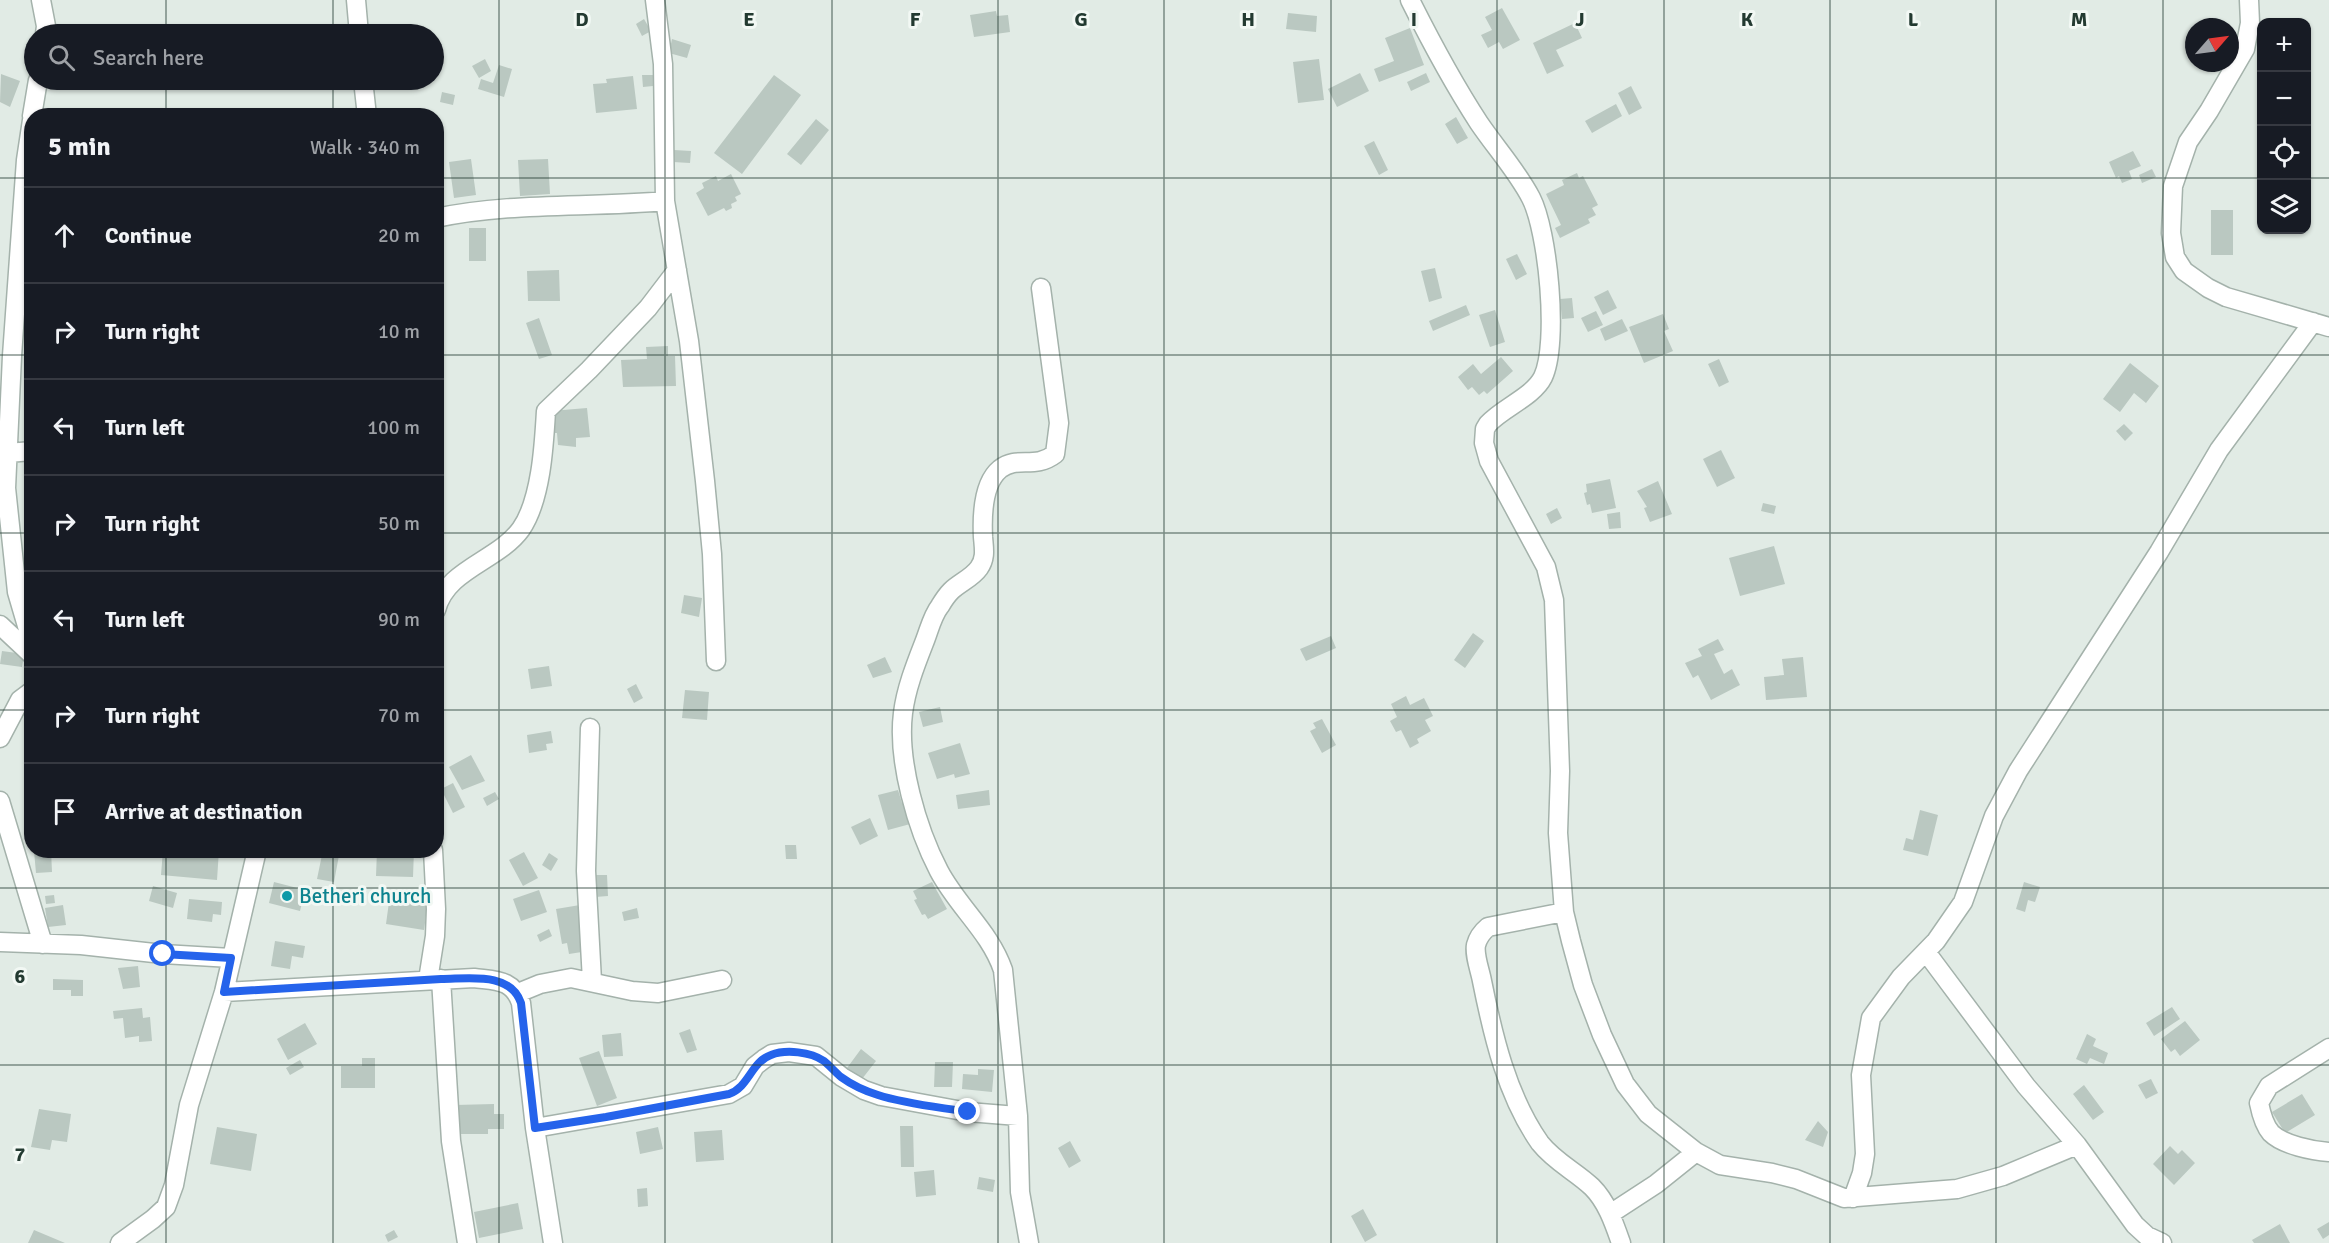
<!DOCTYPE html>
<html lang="en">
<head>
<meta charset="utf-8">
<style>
	:root { --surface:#171b24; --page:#242831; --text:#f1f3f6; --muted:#9ea1a6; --line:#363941 }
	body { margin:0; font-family:Signika,sans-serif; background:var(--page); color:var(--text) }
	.controls { position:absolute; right:18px; top:18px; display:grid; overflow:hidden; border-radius:12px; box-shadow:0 2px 4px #0004 }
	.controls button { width:54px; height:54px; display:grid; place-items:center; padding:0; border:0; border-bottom:2px solid var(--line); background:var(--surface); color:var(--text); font:30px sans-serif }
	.compass { position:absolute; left:2185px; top:18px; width:54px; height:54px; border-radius:50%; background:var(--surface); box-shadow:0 2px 4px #0004; rotate:62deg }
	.stop { position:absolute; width:18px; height:18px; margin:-14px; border:4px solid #2563eb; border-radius:50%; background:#fff }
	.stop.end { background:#2563eb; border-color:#fff; box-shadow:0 2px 6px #0008 }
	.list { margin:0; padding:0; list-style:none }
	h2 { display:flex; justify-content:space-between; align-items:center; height:78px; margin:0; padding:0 24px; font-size:26px }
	h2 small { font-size:20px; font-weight:400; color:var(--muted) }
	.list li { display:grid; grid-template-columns:39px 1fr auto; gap:18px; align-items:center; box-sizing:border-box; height:96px; padding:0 24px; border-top:2px solid var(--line) }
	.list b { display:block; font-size:22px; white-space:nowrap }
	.list em { font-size:20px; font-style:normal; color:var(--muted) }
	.icon { flex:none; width:33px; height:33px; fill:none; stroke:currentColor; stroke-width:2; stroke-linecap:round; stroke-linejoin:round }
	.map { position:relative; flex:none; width:2329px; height:1243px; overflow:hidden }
	.search { position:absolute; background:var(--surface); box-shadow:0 2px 4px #0004; left:24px; top:24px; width:420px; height:66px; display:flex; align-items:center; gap:15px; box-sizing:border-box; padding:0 21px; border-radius:33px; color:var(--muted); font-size:22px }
	.panel { position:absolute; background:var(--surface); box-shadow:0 2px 4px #0004; left:24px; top:108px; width:420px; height:750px; border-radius:24px }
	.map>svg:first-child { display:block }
</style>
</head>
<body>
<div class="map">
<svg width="2329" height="1243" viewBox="0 0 2329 1243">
	<rect width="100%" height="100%" fill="#e1ebe5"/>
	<path fill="#bac8c1" d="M 1502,8 L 1520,40 L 1503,49 L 1499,42 L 1488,48 L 1481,35 L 1492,30 L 1485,17 Z
		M 996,11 L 997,16 L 1008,15 L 1010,32 L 974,37 L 970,15 Z
		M 1288,13 L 1317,16 L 1316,32 L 1286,29 Z
		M 644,19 L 651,31 L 642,36 L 636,24 Z
		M 1575,23 L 1582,38 L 1556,50 L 1564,66 L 1547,74 L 1533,43 Z
		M 1410,28 L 1424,65 L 1379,82 L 1374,69 L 1394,61 L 1385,38 Z
		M 672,39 L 691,45 L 687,58 L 669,53 Z
		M 485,59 L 491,71 L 479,78 L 472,66 Z
		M 1319,59 L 1324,100 L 1298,103 L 1293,62 Z
		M 499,65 L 512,69 L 504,97 L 478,89 L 481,79 L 493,83 Z
		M 1360,73 L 1369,91 L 1337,107 L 1328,89 Z
		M 1426,73 L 1430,82 L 1411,91 L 1407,82 Z
		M 1,74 L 20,81 L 10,107 L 0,102 Z
		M 642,75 L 653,75 L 653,86 L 643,87 Z
		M 774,75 L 801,95 L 742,174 L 714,153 Z
		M 633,76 L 637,109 L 596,113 L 593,84 L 607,83 L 606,79 Z
		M 1631,86 L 1642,108 L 1629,115 L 1618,93 Z
		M 442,92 L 455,95 L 453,105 L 440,102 Z
		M 1616,104 L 1622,116 L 1592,133 L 1585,121 Z
		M 1456,117 L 1468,138 L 1457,144 L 1445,124 Z
		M 816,119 L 829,130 L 801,165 L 787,154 Z
		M 1374,141 L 1388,170 L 1379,175 L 1364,146 Z
		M 674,150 L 691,151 L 690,163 L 673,162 Z
		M 2133,151 L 2141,166 L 2129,171 L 2132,179 L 2122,183 L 2119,176 L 2116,178 L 2109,162 Z
		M 471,159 L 476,195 L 454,198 L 449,162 Z
		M 548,159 L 550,194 L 520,196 L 518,160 Z
		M 2152,169 L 2156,177 L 2142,183 L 2139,175 Z
		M 1577,173 L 1579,178 L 1583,176 L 1598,205 L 1592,208 L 1596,215 L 1588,219 L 1590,223 L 1560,238 L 1555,228 L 1561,225 L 1546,194 L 1564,185 L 1562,180 Z
		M 731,174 L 741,194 L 735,197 L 737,201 L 731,204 L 732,208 L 726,211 L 724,208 L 708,216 L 696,193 L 704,188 L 702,183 L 716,176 L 718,181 Z
		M 2211,210 L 2233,210 L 2233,255 L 2211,255 Z
		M 469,228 L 486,228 L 486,261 L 469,261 Z
		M 1517,254 L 1527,274 L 1516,280 L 1506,259 Z
		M 1435,268 L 1442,298 L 1429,302 L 1421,271 Z
		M 559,270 L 560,301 L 528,301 L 527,271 Z
		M 1608,290 L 1617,308 L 1603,315 L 1594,297 Z
		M 1572,298 L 1574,318 L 1562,319 L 1560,299 Z
		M 1466,305 L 1470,315 L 1433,331 L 1429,321 Z
		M 1495,310 L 1505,342 L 1490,347 L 1479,315 Z
		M 1596,311 L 1603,325 L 1588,332 L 1581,318 Z
		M 1663,314 L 1669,329 L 1664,331 L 1673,351 L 1644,363 L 1629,327 Z
		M 539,318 L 552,355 L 539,359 L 526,323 Z
		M 1622,319 L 1628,331 L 1605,341 L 1600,329 Z
		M 668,346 L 668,356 L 675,356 L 676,386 L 623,387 L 621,360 L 647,359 L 646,347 Z
		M 1501,357 L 1513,371 L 1487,394 L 1484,391 L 1479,395 L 1472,387 L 1468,390 L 1458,377 L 1473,364 L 1481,374 Z
		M 1719,359 L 1729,382 L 1719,387 L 1708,364 Z
		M 2130,363 L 2159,386 L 2146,403 L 2134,393 L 2120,412 L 2103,399 Z
		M 587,408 L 590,437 L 576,438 L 576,447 L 558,445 L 557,433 L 552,433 L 551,411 Z
		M 2124,424 L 2133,433 L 2125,441 L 2116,431 Z
		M 1721,450 L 1735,478 L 1717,487 L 1703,459 Z
		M 1610,479 L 1616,508 L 1592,513 L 1590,504 L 1587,505 L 1584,493 L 1587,492 L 1586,484 Z
		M 1658,481 L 1672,514 L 1650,522 L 1644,508 L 1647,507 L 1637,491 Z
		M 1763,503 L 1776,506 L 1774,514 L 1761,511 Z
		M 1557,508 L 1562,518 L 1551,524 L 1546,514 Z
		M 1620,512 L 1621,528 L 1609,529 L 1607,514 Z
		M 1774,546 L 1785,584 L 1740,596 L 1729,558 Z
		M 684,595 L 702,598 L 699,617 L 681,613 Z
		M 1473,633 L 1484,641 L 1465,668 L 1454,660 Z
		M 1331,636 L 1336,648 L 1306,661 L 1300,649 Z
		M 1718,639 L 1724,650 L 1714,654 L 1724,674 L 1732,669 L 1740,685 L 1711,700 L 1698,675 L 1693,678 L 1685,663 L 1702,656 L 1698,649 Z
		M 2,651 L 24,654 L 22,667 L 0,664 Z
		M 885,657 L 892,672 L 873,678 L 867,665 Z
		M 1803,657 L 1807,697 L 1766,700 L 1764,677 L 1784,675 L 1782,659 Z
		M 549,666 L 552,686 L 531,689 L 528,669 Z
		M 636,684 L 643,698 L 634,703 L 627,689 Z
		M 685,690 L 709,692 L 707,720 L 682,718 Z
		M 1406,696 L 1410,705 L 1424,698 L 1433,716 L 1425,720 L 1431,731 L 1417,739 L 1419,743 L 1410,748 L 1401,730 L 1396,732 L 1390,721 L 1397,717 L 1391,704 Z
		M 940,707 L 943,722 L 923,727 L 919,712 Z
		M 1322,719 L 1336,745 L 1322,753 L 1310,731 L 1316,728 L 1313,723 Z
		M 551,731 L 553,743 L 546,744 L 547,750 L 529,753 L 527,735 Z
		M 960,743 L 970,774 L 955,778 L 954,774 L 937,779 L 928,753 Z
		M 471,755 L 485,781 L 462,790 L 449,767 Z
		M 453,783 L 465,807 L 453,813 L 441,789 Z
		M 898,790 L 902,803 L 908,801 L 914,823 L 888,830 L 878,795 Z
		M 989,790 L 990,805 L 958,809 L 956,795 Z
		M 495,792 L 499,799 L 487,806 L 483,798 Z
		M 1920,810 L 1938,815 L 1928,856 L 1903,850 L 1906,838 L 1913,840 Z
		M 870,818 L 878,836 L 860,845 L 851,827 Z
		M 785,845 L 796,845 L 797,859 L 786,859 Z
		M 51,850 L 52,872 L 36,873 L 34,851 Z
		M 163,850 L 219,850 L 217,880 L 161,875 Z
		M 323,850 L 340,850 L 334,882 L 317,879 Z
		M 377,850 L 414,850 L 413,877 L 376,876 Z
		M 524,852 L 538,878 L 523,886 L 509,860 Z
		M 549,853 L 558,859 L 551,871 L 542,865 Z
		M 594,875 L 607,875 L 608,896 L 595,897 Z
		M 274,882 L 305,890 L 300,911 L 269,903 Z
		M 932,882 L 947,909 L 928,919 L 925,914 L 922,915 L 914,900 L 917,899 L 913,891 Z
		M 2024,882 L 2040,887 L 2035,902 L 2028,900 L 2025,912 L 2016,909 Z
		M 153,886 L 177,893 L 173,908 L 149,901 Z
		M 539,890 L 547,912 L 521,921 L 513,899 Z
		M 54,895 L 55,903 L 46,904 L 45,896 Z
		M 402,897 L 428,901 L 424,930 L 386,924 L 389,902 L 401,904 Z
		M 189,899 L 222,902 L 221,915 L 213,914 L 212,922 L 187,919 Z
		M 63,905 L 66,925 L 48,927 L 45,908 Z
		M 580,905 L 588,951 L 569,954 L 567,943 L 562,944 L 556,909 Z
		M 637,908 L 639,918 L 624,921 L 622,912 Z
		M 549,929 L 552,936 L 540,942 L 537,935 Z
		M 275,941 L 305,946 L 303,958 L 292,956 L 290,969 L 271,966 Z
		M 138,966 L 140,987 L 123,989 L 118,968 Z
		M 53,979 L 83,980 L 83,996 L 71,996 L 71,990 L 53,990 Z
		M 2172,1007 L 2180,1019 L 2154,1036 L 2146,1023 Z
		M 142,1008 L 143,1018 L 150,1017 L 152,1041 L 139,1042 L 139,1036 L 125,1038 L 123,1018 L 114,1019 L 113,1011 Z
		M 2185,1021 L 2200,1040 L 2180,1056 L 2175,1049 L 2171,1052 L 2161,1039 Z
		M 305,1023 L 317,1044 L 288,1060 L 277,1039 Z
		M 690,1029 L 697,1050 L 687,1053 L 679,1033 Z
		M 621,1033 L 623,1056 L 604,1057 L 602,1035 Z
		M 2087,1034 L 2096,1039 L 2093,1046 L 2108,1053 L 2104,1064 L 2090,1058 L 2087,1064 L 2076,1059 Z
		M 861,1049 L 876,1061 L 862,1079 L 847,1068 Z
		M 599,1051 L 617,1098 L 597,1106 L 579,1058 Z
		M 362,1058 L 375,1058 L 375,1088 L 341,1088 L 341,1066 L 362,1066 Z
		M 300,1060 L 304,1067 L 290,1075 L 286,1068 Z
		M 935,1062 L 953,1062 L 952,1087 L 934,1087 Z
		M 978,1069 L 994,1070 L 992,1092 L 962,1089 L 963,1074 L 978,1075 Z
		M 2151,1079 L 2158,1093 L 2146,1099 L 2138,1085 Z
		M 2084,1085 L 2104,1112 L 2093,1120 L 2073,1094 Z
		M 2302,1094 L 2315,1115 L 2285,1133 L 2272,1112 Z
		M 494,1104 L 494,1114 L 504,1114 L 504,1129 L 488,1129 L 488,1134 L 456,1134 L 455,1105 Z
		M 39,1109 L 71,1114 L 67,1142 L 52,1140 L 50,1150 L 31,1147 Z
		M 1818,1121 L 1828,1132 L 1823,1147 L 1805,1140 Z
		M 900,1126 L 913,1126 L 914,1167 L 901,1167 Z
		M 217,1127 L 257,1134 L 251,1171 L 210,1164 Z
		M 658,1127 L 663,1149 L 640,1154 L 636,1132 Z
		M 722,1130 L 724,1160 L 696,1162 L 694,1132 Z
		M 1070,1141 L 1081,1161 L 1069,1168 L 1058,1148 Z
		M 2170,1146 L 2178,1154 L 2182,1150 L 2195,1163 L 2174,1185 L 2153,1164 Z
		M 934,1170 L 936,1195 L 916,1197 L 914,1172 Z
		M 979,1177 L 995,1180 L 993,1192 L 977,1189 Z
		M 647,1188 L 648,1206 L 638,1207 L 637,1189 Z
		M 518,1203 L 523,1229 L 479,1238 L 474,1212 Z
		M 1363,1209 L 1377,1235 L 1365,1242 L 1351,1216 Z
		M 2329,1222 L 2329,1235 L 2323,1239 L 2317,1229 Z
		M 2280,1224 L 2290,1243 L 2254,1243 L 2252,1240 Z
		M 34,1230 L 65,1243 L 28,1243 Z
		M 394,1230 L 398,1237 L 388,1242 L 385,1235 Z"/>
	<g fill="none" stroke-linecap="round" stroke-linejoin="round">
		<g stroke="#a4b2ab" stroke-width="21">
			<path id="street" d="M 41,0 L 46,26 L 45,34
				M 356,0 L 359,34
				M 655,0 L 663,64 L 665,201 L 689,341 L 705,481 L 712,554 L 716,661
				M 1410,0 C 1431,42 1453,83 1479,123 C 1496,148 1517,171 1531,198 C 1548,231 1559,343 1543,377 C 1533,397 1502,408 1488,424 L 1485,429 L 1484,443 L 1489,461 L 1546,567 L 1554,600 L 1560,771 L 1558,833 L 1564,912 L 1571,941 L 1583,985 L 1602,1035 L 1625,1084 L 1648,1114 L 1696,1152 L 1720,1165 L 1772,1173 L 1796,1179 L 1844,1198 L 1957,1189 L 2003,1176 L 2077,1145
				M 2249,0 L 2250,23 L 2245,49 L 2209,111 L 2188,142 L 2173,186 L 2171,233 L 2175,257 L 2184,271 L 2208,288 L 2226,297 L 2329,327
				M 363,80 L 367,116
				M 32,116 L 38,80
				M 32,120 L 26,160 L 12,356 L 6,488 L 17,592 L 32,643
				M 436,218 C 511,202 589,208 665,201
				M 8,453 L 32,451
				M 436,610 C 446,569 498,561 521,529 C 541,500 544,446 546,411 L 589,370 L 648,308 L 677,270
				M 0,625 L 32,655
				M 590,728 L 586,871 L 592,981
				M 0,738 L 20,700 L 32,691
				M 0,801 L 43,944
				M 1564,912 L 1488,927 C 1482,932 1478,937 1476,945 C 1474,955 1480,970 1482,981 C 1493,1036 1507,1096 1540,1143 C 1555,1162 1575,1171 1592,1187 C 1607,1202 1614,1223 1621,1243
				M 0,942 L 81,945 L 163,954 L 231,958
				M 1926,952 L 2026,1086 L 2077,1145 L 2135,1225 L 2147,1236 L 2162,1243
				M 441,979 L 451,1141 L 467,1243
				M 428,980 L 435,936 L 436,909 L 433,850
				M 224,992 L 474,978 C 496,981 513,979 521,1003 L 535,1128 L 553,1243
				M 518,993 L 540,984 L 571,978 L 632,991 L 658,993 L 722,980
				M 2329,1048 L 2269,1086 L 2259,1103 C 2261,1113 2264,1125 2271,1133 C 2283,1145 2313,1151 2329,1152
				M 535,1128 L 729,1094 L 743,1086 L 755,1066 L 764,1059 L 772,1054 L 789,1052 L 816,1056 L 842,1077 L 864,1090 L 881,1096 L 968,1112 L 1018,1116
				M 1853,1198 L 1862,1173 L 1865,1154 L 1861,1075 L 1871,1018 L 1901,977 L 1936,941 L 1963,902 L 1994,816 L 2018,771 L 2159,552 L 2219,450 L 2313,322
				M 1610,1214 L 1656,1184 L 1696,1152
				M 120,1243 L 153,1219 L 166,1207 L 174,1185 L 189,1105 L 224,992 L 257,850
				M 1029,1243 L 1020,1192 L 1018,1116 L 1003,970 C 990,932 958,907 939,871 C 917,829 897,761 903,713 C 906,689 915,666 924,643 C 929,631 932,616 940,606 C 943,601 947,595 951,591 C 959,583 972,578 979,568 C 986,558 984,549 983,537 C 982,516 983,483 1000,469 C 1018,455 1034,470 1055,454 L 1059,423 L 1041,288"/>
		</g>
		<use href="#street" stroke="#fff" stroke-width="18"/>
	</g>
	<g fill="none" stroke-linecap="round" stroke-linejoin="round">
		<path stroke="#2563eb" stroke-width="8" d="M 163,954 L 231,958 L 224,992 L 441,979 C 468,979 510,971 521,1003 L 535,1128 L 606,1117 L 729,1094 C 749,1087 751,1062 771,1055 C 786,1049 811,1052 824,1061 C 830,1066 835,1072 841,1077 C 852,1085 865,1091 878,1095 C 906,1104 938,1107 968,1112"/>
	</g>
	<path fill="none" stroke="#233a31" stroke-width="1.5" stroke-opacity="0.55" d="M 166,0 L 166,34M 333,0 L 333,34M 499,0 L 499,1243M 665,0 L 665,1243M 832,0 L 832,1243M 998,0 L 998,1243M 1164,0 L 1164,1243M 1331,0 L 1331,1243M 1497,0 L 1497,1243M 1664,0 L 1664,1243M 1830,0 L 1830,1243M 1996,0 L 1996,1243M 2163,0 L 2163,1243M 166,80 L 166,116M 333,80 L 333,116M 0,178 L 32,178M 436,178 L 2262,178M 2306,178 L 2329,178M 0,355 L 32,355M 436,355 L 2329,355M 0,533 L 32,533M 436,533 L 2329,533M 0,710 L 32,710M 436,710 L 2329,710M 166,850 L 166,1243M 333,850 L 333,1243M 0,888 L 2329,888M 0,1065 L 2329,1065"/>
	<circle fill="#0f9aa8" stroke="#f2f8f4" stroke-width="2" cx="287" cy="896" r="6"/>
	<g text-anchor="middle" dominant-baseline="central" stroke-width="6" stroke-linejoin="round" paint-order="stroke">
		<g font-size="21" fill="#0d838f" stroke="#f2f8f4" text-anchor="start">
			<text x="299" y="896">Betheri church</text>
		</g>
	</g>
	<g font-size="20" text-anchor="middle" font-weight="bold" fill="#233a31" stroke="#f2f8f4" stroke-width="6" stroke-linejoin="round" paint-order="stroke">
		<text x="582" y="26">D</text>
		<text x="749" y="26">E</text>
		<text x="915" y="26">F</text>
		<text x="1081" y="26">G</text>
		<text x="1248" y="26">H</text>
		<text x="1414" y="26">I</text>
		<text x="1580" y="26">J</text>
		<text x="1747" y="26">K</text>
		<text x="1913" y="26">L</text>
		<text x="2079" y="26">M</text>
		<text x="20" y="983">6</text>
		<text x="20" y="1161">7</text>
	</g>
</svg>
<div class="controls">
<button>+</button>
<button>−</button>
<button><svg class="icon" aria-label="locate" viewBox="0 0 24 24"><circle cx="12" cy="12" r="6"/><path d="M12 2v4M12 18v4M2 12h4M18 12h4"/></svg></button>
<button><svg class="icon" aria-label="layers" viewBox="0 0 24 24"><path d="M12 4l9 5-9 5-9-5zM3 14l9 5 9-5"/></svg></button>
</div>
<svg class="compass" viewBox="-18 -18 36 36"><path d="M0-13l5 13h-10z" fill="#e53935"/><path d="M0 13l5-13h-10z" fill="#9ea1a6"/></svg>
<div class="stop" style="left:163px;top:954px"></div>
<div class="stop end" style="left:968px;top:1112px"></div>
<div class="search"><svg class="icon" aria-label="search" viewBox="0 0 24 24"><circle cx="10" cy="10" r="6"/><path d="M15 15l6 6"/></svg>Search here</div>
<section class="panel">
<h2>5 min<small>Walk · 340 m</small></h2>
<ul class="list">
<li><svg class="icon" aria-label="ahead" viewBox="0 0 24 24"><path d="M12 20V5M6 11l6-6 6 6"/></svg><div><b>Continue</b></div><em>20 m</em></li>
<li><svg class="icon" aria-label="right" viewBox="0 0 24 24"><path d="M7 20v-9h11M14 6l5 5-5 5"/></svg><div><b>Turn right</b></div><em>10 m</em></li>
<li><svg class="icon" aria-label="left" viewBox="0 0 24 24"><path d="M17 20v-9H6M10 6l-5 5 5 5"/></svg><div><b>Turn left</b></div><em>100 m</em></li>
<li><svg class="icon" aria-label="right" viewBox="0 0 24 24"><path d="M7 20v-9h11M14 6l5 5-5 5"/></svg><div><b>Turn right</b></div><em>50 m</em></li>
<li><svg class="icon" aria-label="left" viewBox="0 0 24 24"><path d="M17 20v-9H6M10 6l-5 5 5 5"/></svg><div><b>Turn left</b></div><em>90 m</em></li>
<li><svg class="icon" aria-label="right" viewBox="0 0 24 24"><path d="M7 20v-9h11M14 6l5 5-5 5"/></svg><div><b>Turn right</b></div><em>70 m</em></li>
<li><svg class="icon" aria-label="arrive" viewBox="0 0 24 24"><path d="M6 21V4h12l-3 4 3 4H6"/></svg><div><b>Arrive at destination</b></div></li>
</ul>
</section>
</div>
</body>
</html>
